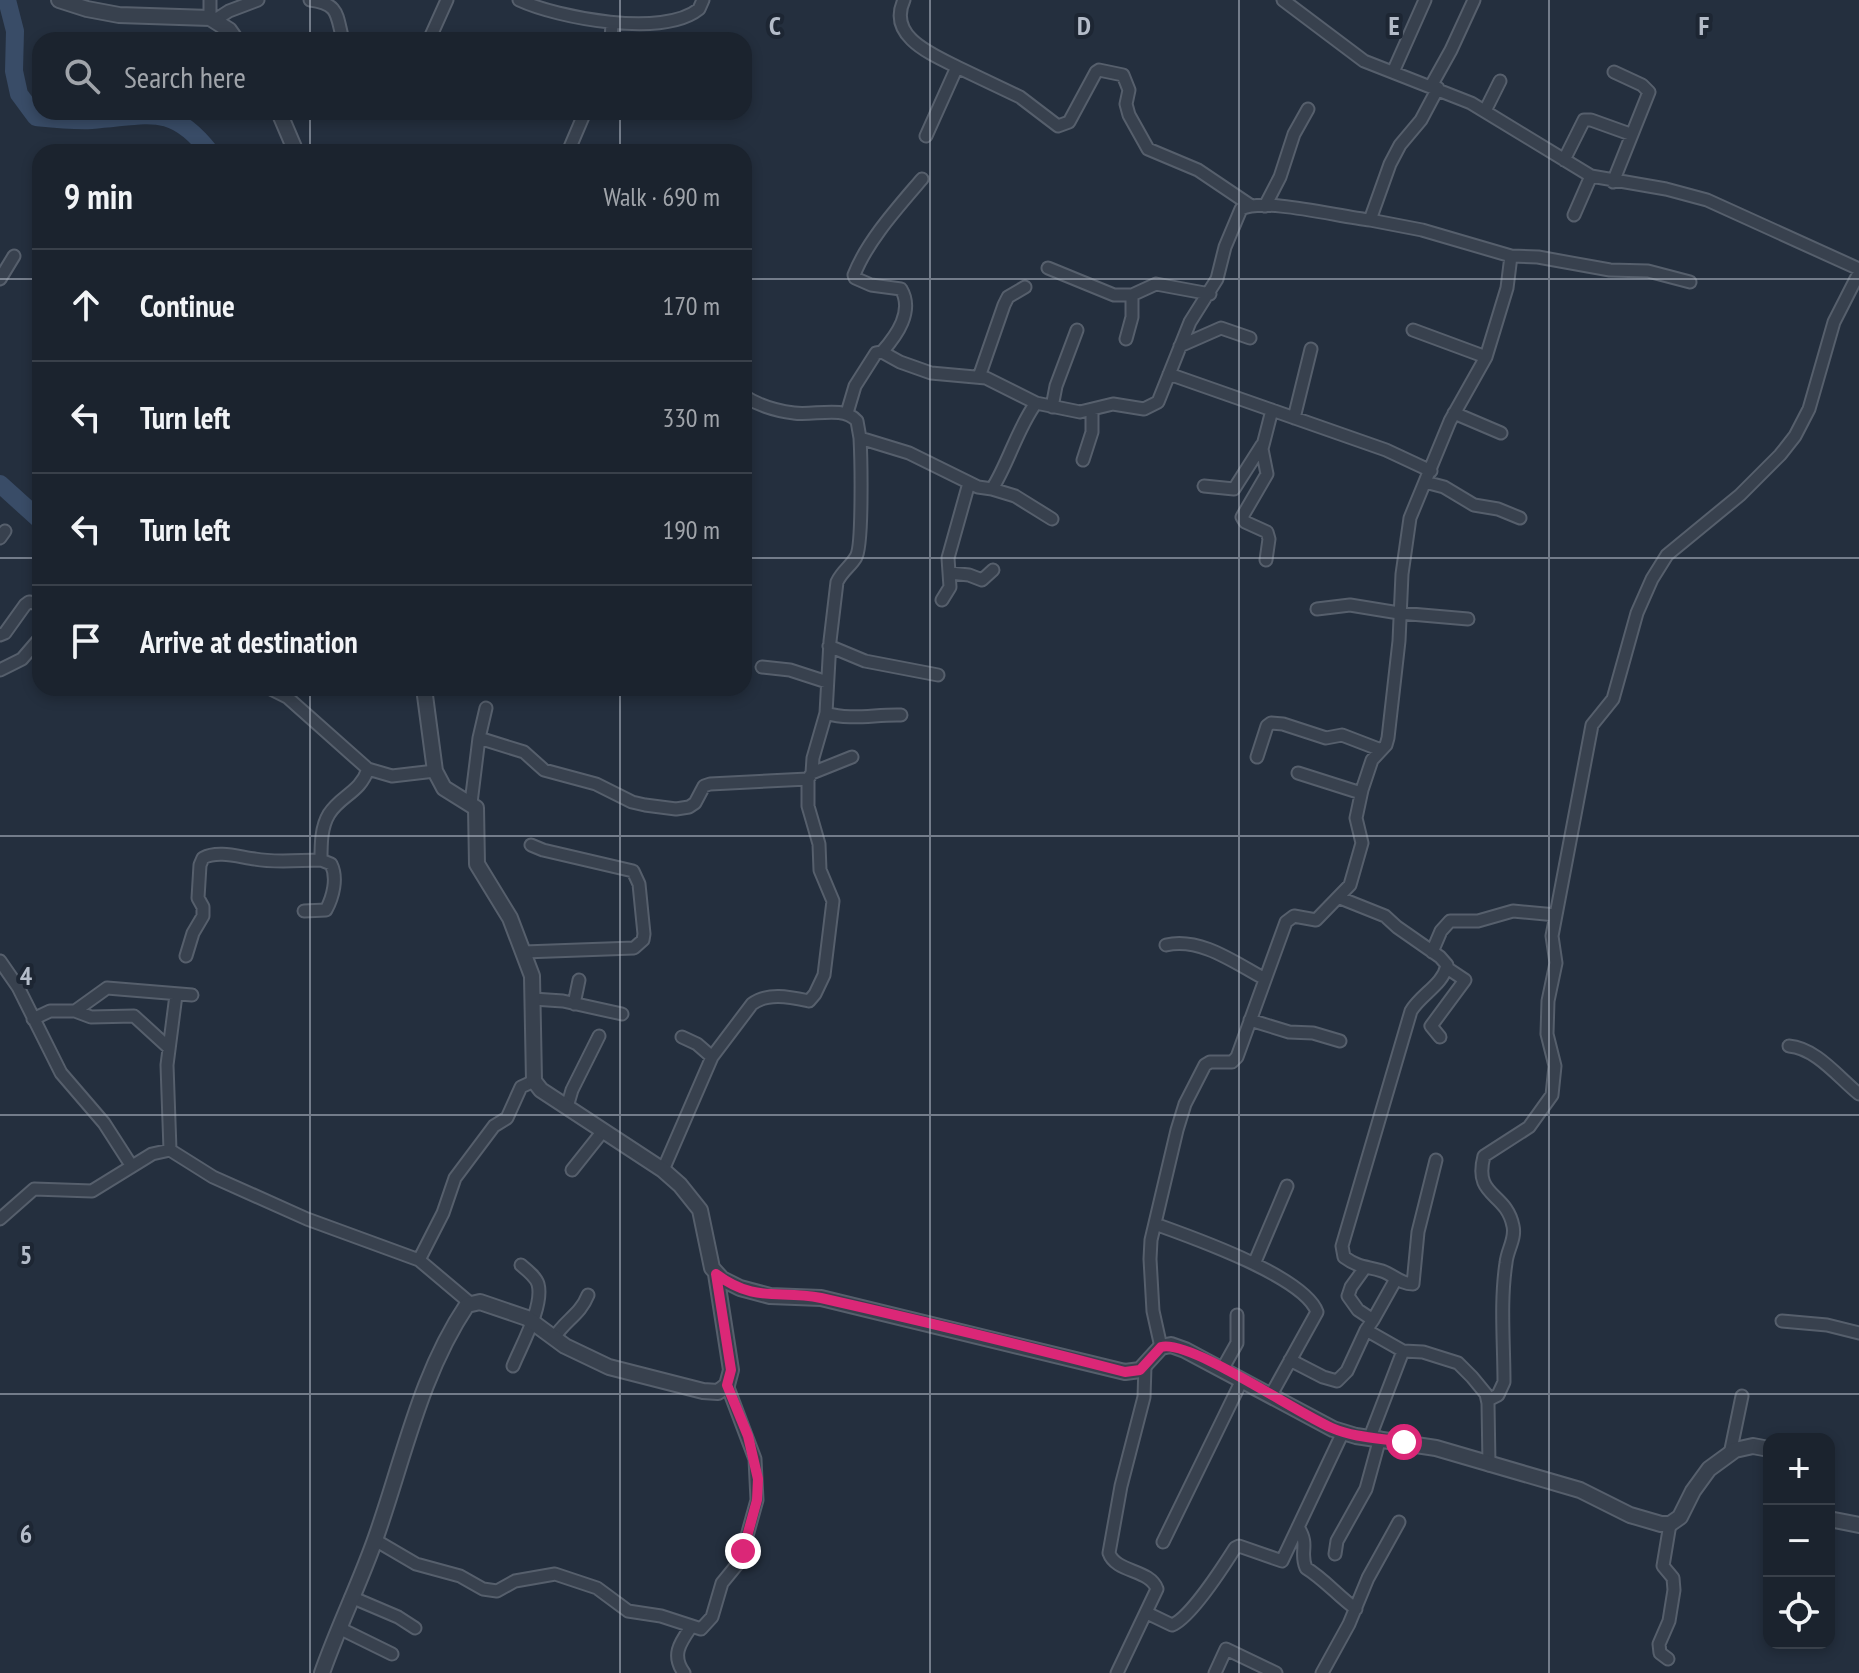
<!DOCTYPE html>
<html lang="en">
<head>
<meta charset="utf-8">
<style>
	:root { --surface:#1b232e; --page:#242b36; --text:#f1f3f6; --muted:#a0a4aa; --line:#39404a }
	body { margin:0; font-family:"PT Sans Narrow",sans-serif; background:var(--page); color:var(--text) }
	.controls { position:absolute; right:24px; bottom:24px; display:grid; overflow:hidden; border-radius:16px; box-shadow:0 4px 12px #0003 }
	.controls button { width:72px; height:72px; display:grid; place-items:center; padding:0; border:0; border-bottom:2px solid var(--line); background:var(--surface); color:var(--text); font:40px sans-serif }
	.stop { position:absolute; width:24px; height:24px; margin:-18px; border:6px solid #db2777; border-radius:50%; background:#fff }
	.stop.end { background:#db2777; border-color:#fff; box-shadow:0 2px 8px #0008 }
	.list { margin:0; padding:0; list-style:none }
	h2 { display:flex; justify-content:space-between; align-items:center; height:104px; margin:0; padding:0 32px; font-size:34px }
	h2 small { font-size:26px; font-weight:400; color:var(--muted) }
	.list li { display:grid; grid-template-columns:52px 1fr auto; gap:24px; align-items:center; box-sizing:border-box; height:112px; padding:0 32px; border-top:2px solid var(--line) }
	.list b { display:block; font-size:30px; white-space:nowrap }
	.list em { font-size:26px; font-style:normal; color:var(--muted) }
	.icon { flex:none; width:44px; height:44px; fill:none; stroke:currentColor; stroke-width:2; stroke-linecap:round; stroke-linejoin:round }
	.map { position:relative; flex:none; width:1859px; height:1673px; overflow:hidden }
	.search { position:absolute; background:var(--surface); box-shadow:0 4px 12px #0003; left:32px; top:32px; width:720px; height:88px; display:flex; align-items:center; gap:20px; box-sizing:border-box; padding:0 28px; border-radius:24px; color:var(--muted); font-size:30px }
	.panel { position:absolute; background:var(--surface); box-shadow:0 4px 12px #0003; left:32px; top:144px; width:720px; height:552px; border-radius:24px }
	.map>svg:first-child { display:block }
</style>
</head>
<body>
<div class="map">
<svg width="1859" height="1673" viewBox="0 0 1859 1673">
	<rect width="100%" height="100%" fill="#242f3e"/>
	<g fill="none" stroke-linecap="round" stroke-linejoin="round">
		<path stroke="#394c67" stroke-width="18" d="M 7,0 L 15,31 L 14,71 L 19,94 L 36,117 C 55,119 73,121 92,120 C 148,116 171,102 210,152
			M 0,484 L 40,520"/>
		<g stroke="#565f6c" stroke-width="15">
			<path id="minor" d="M 210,0 L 210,18
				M 310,0 C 340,4 336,15 343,40
				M 519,0 C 558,18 663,38 699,9 L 703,0
				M 904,0 C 887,36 931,54 957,67
				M 1283,0 L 1364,61 L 1471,103 L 1591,176 L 1666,189 L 1707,200 L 1859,269
				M 215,20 L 229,11 L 258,0
				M 429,40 L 447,0
				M 611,40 L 612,23
				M 1393,72 L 1425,0
				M 1431,86 L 1451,50 L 1474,0
				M 1485,111 L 1500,81
				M 926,136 L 957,67 L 1020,97 L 1058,126 L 1069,122 L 1096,72 L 1099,70 L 1123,75 L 1129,90 L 1126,104 L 1129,115 L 1148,149 L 1198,170 L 1250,205
				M 568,152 L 585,112
				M 1564,160 L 1584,120 L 1591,120 L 1630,134
				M 1613,182 L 1649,92 L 1642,85 L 1614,72
				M 1265,206 L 1280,177 L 1294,134 L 1308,109
				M 1574,215 L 1591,176
				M 1511,256 L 1538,257 L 1610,270 L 1648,271 L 1690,282
				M 1048,268 L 1114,295 L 1132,295 L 1156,284 L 1210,294
				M 0,279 L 14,256
				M 1413,330 L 1486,357
				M 1126,339 L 1132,317 L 1132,295
				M 1180,346 L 1221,328 L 1250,338
				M 882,352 L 900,362 L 931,373 L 986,378 L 1036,403
				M 1169,374 L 1386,450 L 1431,471
				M 979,377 L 1004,305 L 1008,297 L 1025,287
				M 744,396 C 758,405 777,411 794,413 C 814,416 843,405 857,421 L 860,438 L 909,453 L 978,487 L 992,489 C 1009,462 1017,429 1036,403 L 1080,412 L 1113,404 L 1144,409 L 1158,402 L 1190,322 L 1217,279 L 1225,247 L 1241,209 C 1265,197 1339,217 1370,220 L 1390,164 L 1400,145 L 1421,120 L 1438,88
				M 1052,407 L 1056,386 L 1077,330
				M 847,413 L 855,386 L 876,353 L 882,352 C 897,335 914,311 901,289 L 871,285 L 855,278 L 854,275 C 867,241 899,206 922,179
				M 1454,413 L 1501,433
				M 1294,418 L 1311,349
				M 1083,460 L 1092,432 L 1092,410
				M 1425,482 L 1444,487 L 1474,505 L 1498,509 L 1520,518
				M 1204,486 L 1234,489 L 1262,445
				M 992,489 L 1015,496 L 1052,519
				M 0,538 L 5,531
				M 1266,560 L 1269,539 L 1267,532 L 1245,522 L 1242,517 L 1267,474 L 1262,449 L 1272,410
				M 950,573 L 969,575 L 982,580 L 993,570
				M 942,600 L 950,587 L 948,558 L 969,483
				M 1317,609 L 1350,605 L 1399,613 L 1468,619
				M 0,635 L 5,633 L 25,605 L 29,602 L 40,604
				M 829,646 L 865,661 L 938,675
				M 762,667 L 790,670 L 827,682
				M 0,670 L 22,659 L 40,638
				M 269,688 L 287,697 L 368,769 L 392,776 L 435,771
				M 826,713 C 851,721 875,714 901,715
				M 479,738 L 524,752 L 544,770 L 596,784 L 632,802 L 645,805 L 676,809 L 689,807 L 695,803 L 704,786 L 710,784 L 808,779 L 812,773 L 813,758 L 826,713 L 830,641 L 837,582 C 842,571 851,566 856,557 C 863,546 861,456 860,438
				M 1257,757 L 1267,726 L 1271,723 L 1283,724 L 1326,738 L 1342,735 L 1381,750
				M 812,773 L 852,757
				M 1298,773 L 1361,793
				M 471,803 L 479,738 L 486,708
				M 1340,898 L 1385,916 L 1397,927 L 1440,957 L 1447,965 C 1443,985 1421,994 1411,1011 L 1342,1246 L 1344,1257 C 1359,1268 1366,1266 1382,1271 C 1394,1275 1400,1284 1413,1284 L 1418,1232 L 1436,1160
				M 304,911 L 326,910 C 333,897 338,878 331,864 L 321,860
				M 1166,945 C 1201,937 1235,963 1265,979
				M 524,952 L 634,948 L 643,940 L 644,934 L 639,884 L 633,871 L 543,850 L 531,845
				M 1432,952 L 1441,931 L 1450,921 L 1478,921 L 1513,911 L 1556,915
				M 186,956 L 193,933 L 203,916 L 203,907 L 198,898 L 200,865 L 203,858 C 218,850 239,857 255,859 C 275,863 300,860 321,860 C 321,844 321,827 329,814 C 341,795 360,793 368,769
				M 0,961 L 18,987 L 61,1073 L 104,1123 L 131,1165
				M 533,999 L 563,1001 L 622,1014
				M 574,1004 L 579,980
				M 75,1011 L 91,1017 L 134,1016 L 169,1048
				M 33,1019 L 50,1011 L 75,1011 L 107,988 L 192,995
				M 1250,1020 L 1289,1032 L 1313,1033 L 1340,1041
				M 682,1037 L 697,1044 L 712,1057
				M 1440,1037 L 1431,1026 L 1465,980 L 1447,968
				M 1789,1046 C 1816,1048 1839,1078 1859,1094
				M 567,1107 L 572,1090 L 599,1036
				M 170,1150 L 167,1065 L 176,995
				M 572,1170 L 603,1131
				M 663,1170 L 712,1057 L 752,1004 C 768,992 790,997 809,1001 L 815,994 L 824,975 L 833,901 L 820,870 L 819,844 L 808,806 L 808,779
				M 0,1219 L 34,1189 L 92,1191 L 152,1154 L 170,1150 L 213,1177 L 307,1219 L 419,1260 L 470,1303
				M 1155,1224 C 1191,1237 1304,1276 1317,1312 L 1271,1395
				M 419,1260 L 443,1213 L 455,1178 L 494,1126 L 507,1118 L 521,1087 L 534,1081
				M 1254,1264 L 1287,1186
				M 1364,1269 L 1351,1287 L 1348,1296 L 1358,1310 L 1373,1320 L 1366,1330 L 1403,1351 L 1423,1352 L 1458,1363 L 1472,1377 L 1486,1394 L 1488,1403 L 1489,1465
				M 1373,1320 L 1396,1279
				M 1782,1321 L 1827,1325 L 1859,1333
				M 554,1338 C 565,1320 580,1315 588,1295
				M 1161,1347 L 1153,1311 L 1150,1259 L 1151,1240 L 1177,1130 L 1185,1104 L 1205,1065 L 1210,1062 L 1232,1062 L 1237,1057 L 1286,922 L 1294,916 L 1316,920 L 1350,885 L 1362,843 L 1356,818 L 1362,790 L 1372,760 L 1386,745 L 1388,738 L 1399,641 L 1402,574 L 1410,518 L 1450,421 L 1486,357 L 1507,288 L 1511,256 L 1422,230 L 1370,220
				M 1290,1360 L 1323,1377 L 1337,1381 L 1347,1371 L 1366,1330
				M 513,1366 C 521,1346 544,1306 538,1284 C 536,1277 527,1270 521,1265
				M 1223,1368 L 1237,1343 L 1237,1315
				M 1488,1400 L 1498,1395 L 1504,1382 C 1504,1343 1500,1302 1506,1263 C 1507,1250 1516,1239 1513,1226 C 1506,1191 1473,1198 1484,1156 L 1529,1127 L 1552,1095 L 1555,1066 L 1547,1034 L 1548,1001 L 1556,963 L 1552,936 L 1592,725 L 1613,699 L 1637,613 L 1652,579 L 1667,555 L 1740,495 L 1780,455 L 1795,436 L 1809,409 L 1834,322 L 1859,273
				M 1370,1437 L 1403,1351
				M 1730,1454 L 1742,1396
				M 1298,1527 C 1310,1546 1299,1551 1306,1568 C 1324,1579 1338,1596 1356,1609
				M 375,1540 L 416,1564 L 460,1576 L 483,1589 L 497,1591 L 515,1581 L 555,1574 L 597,1588 L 628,1611 L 661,1616 L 701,1629 L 712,1617 L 722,1583 L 740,1561 L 757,1500 L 755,1459 L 727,1385
				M 1163,1542 L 1242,1380
				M 1335,1554 L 1337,1541 L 1366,1489 L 1380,1438
				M 351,1597 L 398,1617 L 415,1628
				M 1147,1613 L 1172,1625 C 1190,1618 1223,1567 1235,1548 L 1239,1546 L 1282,1561 L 1343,1432
				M 339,1628 L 392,1654
				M 1668,1659 L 1660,1653 L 1659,1644 L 1669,1621 L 1674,1590 L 1673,1578 L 1663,1566 L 1670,1524
				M 684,1673 C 671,1655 680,1643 691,1627
				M 1117,1673 L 1157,1589 C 1150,1569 1116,1573 1109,1553 L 1121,1486 L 1144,1397 L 1145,1366
				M 1215,1673 L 1226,1649 L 1276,1673
				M 1322,1673 L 1349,1624 L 1368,1578 L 1399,1522"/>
		</g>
		<g stroke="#565f6c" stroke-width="18">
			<path id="tertiary" d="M 59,0 L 87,9 L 119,15 L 210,18 L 229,30 L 236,40
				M 279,112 L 296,152
				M 424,688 L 435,771 L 444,788 L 476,808 L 477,864 L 510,918 L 532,976 L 534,1081 L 541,1090 L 663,1170 L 680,1185 L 700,1210 L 712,1268 L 722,1279 L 740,1288 L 770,1296 L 821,1298 L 1125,1372 L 1140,1370 L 1161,1347 L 1171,1345 L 1185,1350 L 1333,1429 L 1356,1436 L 1436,1448 L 1580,1490 L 1630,1515 L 1661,1524 L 1670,1524 L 1680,1517 L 1693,1491 L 1709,1469 L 1735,1450 L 1753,1446 L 1769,1449
				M 1829,1519 L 1859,1525
				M 322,1673 C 338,1627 360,1583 376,1537 C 404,1458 420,1375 467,1305 L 480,1302 L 527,1318 L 565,1346 L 609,1367 L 703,1391 L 718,1392 L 727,1385 L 731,1370 L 716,1274"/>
		</g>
		<use href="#minor" stroke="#38414e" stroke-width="11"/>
		<use href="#tertiary" stroke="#38414e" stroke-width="14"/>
	</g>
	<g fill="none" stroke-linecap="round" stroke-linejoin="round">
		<path stroke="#db2777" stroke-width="10" d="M 743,1551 L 757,1500 L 758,1479 L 748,1436 L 727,1385 L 731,1370 L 716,1274 C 756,1304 779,1289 821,1298 C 923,1321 1025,1346 1125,1372 L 1140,1370 L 1161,1347 C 1190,1339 1298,1414 1332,1428 C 1355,1438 1380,1438 1404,1442"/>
	</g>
	<path fill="none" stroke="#b4bcc9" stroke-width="2" stroke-opacity="0.55" d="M 310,0 L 310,40M 620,0 L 620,40M 930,0 L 930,1673M 1239,0 L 1239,1673M 1549,0 L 1549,1673M 310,112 L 310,152M 620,112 L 620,152M 0,279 L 40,279M 744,279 L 1859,279M 0,558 L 40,558M 744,558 L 1859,558M 310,688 L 310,1673M 620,688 L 620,1673M 0,836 L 1859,836M 0,1115 L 1859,1115M 0,1394 L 1859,1394"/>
	<g font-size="26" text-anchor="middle" font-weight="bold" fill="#b4bcc9" stroke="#1d2633" stroke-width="8" stroke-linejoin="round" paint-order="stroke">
		<text x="775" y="35">C</text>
		<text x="1084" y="35">D</text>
		<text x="1394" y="35">E</text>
		<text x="1704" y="35">F</text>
		<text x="26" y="985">4</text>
		<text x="26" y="1264">5</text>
		<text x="26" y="1543">6</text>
	</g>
</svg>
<div class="controls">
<button>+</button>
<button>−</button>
<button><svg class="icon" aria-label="locate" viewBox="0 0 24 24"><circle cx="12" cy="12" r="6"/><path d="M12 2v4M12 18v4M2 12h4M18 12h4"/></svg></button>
</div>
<div class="stop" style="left:1404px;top:1442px"></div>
<div class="stop end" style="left:743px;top:1551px"></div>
<div class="search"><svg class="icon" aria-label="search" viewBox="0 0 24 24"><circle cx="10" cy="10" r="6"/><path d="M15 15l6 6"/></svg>Search here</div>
<section class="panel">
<h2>9 min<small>Walk · 690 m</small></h2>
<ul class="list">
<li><svg class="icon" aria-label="ahead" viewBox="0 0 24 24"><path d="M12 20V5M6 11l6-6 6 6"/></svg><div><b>Continue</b></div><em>170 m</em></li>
<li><svg class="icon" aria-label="left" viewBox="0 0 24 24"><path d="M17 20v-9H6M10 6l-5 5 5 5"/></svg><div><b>Turn left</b></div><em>330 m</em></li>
<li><svg class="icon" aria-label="left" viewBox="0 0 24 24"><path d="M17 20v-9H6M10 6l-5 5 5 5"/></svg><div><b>Turn left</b></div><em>190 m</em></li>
<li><svg class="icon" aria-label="arrive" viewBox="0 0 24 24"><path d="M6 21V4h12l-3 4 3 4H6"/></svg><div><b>Arrive at destination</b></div></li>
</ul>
</section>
</div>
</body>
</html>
